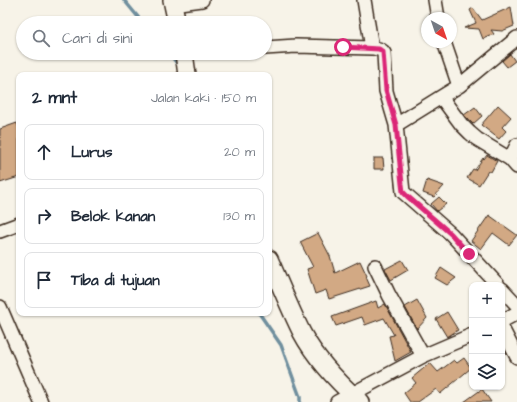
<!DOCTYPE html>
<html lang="id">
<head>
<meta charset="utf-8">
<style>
	:root { --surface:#fff; --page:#f6f6f7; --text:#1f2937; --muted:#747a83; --line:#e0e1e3 }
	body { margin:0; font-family:"Architects Daughter",sans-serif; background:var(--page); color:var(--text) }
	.controls { position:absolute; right:12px; bottom:12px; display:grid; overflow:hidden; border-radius:8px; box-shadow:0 1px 3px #0004 }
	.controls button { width:36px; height:36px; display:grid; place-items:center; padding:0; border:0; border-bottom:1px solid var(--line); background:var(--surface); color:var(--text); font:20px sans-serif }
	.compass { position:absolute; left:421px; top:12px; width:36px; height:36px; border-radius:50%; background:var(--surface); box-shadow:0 1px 3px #0004; rotate:140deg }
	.stop { position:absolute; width:12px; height:12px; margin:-9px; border:3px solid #db2777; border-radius:50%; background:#fff }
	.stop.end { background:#db2777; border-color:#fff; box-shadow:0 1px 4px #0008 }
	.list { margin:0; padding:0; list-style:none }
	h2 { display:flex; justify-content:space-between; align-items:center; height:52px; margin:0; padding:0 16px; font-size:17px }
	h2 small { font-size:13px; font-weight:400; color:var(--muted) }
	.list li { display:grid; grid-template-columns:26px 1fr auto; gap:12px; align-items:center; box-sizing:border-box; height:56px; margin:0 8px 8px; padding:0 8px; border:1px solid var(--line); border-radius:8px }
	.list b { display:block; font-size:15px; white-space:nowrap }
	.list em { font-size:13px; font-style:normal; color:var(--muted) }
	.icon { flex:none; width:22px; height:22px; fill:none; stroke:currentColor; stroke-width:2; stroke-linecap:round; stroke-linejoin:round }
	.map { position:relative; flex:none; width:517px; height:402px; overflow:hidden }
	.search { position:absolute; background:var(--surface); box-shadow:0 1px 3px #0004; left:16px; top:16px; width:256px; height:44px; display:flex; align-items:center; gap:10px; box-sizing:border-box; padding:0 14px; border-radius:22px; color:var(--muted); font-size:15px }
	.panel { position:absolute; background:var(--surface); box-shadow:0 1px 3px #0004; left:16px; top:72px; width:256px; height:244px; border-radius:8px }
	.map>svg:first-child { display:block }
</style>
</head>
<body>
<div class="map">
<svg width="517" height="402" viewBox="0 0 517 402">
	<rect width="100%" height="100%" fill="#f7f3e8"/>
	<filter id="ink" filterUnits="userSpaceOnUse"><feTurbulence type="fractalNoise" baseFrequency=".025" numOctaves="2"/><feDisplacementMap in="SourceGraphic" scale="8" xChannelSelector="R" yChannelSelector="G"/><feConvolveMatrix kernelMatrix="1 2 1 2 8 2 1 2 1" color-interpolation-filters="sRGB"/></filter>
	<g filter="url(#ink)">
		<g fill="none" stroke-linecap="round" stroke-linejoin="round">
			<path stroke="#6f8f9e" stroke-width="3.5" d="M 124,0 L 143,23
				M 169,53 L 179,66
				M 259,313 L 281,345 L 300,397 L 300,402"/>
		</g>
		<path fill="#d2a984" stroke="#3b2a1e" d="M 511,7 L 514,26 L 502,31 L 491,30 L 494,34 L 483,39 L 479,29 L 464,28 L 476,23 L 470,10 L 473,8 L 482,20 Z
			M 510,54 L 515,61 L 507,67 L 502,61 Z
			M 498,105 L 511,117 L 502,127 L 506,131 L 499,139 L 481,125 Z
			M 475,107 L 482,116 L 473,124 L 464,115 Z
			M 17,123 L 19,128 L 19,177 L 0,183 L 0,129 Z
			M 487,155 L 497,161 L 491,172 L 488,171 L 479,185 L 467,178 L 473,169 L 475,170 L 483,158 L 484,159 Z
			M 374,158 L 383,158 L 384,169 L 374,169 Z
			M 427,180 L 444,186 L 434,197 L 423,193 Z
			M 439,197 L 446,204 L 437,211 L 431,204 Z
			M 489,215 L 517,235 L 509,245 L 493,233 L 481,249 L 471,241 Z
			M 318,233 L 330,256 L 335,273 L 360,261 L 367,276 L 366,277 L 370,286 L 329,299 L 326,290 L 315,294 L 307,269 L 313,267 L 300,242 Z
			M 402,260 L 408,270 L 391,280 L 385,269 Z
			M 441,268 L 456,278 L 447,285 L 435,278 Z
			M 417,300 L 427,318 L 417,329 L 405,307 Z
			M 376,301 L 378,308 L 385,304 L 411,352 L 395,361 L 389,336 L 394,335 L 384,318 L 365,325 L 362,317 L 336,326 L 332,317 Z
			M 447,312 L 458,330 L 447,337 L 436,319 Z
			M 464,358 L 471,368 L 440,394 L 436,389 L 418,402 L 410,402 L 404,393 L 416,383 L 412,378 L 430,363 L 438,372 L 454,360 L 457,363 Z
			M 482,389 L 491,402 L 464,402 Z"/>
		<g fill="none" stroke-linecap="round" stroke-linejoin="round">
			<g stroke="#3b2a1e" stroke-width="16">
				<path id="minor" d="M 364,0 L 372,48
					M 435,0 L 438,18
					M 172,4 L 202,0
					M 444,42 L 459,86
					M 265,48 L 296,46 L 372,48 C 377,49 381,48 384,53 L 386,91 L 396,125 L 441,97 L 459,86 L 517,38
					M 441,97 L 461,124 L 470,133 L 477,139 L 510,159 L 517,167
					M 396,125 L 403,192 L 451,234 L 498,285
					M 510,159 L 517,145
					M 0,231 L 19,224
					M 375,266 L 389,295 L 423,356
					M 502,289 L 517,305
					M 0,307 L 41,402
					M 502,321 L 517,313
					M 502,328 L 517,357
					M 337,402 L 423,356 L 472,335"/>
			</g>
			<g stroke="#3b2a1e" stroke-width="20">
				<path id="tertiary" d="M 172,0 L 177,23
					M 184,53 L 187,75
					M 269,259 C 280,284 290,309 302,333 C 316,359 338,382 360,402"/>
			</g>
			<use href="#minor" stroke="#f7f3e8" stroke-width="13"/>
			<use href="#tertiary" stroke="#f7f3e8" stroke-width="17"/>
		</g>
	</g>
	<g fill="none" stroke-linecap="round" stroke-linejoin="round" filter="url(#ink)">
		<path stroke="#db2777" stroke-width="5" d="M 343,47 L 379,49 L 383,52 L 386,90 L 396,125 L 402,184 L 403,192 L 407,196 L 451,234 L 469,254"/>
	</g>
</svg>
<div class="controls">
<button>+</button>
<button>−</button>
<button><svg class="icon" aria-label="layers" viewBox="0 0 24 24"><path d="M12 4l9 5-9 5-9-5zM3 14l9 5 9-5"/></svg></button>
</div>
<svg class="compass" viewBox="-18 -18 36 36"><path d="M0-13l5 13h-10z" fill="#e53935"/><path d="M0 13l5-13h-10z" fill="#747a83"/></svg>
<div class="stop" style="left:343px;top:47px"></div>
<div class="stop end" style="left:469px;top:254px"></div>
<div class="search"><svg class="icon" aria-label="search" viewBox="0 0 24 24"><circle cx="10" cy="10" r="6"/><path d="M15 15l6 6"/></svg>Cari di sini</div>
<section class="panel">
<h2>2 mnt<small>Jalan kaki · 150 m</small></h2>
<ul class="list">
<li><svg class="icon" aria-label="ahead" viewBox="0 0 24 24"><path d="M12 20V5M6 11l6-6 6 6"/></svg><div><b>Lurus</b></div><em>20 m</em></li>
<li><svg class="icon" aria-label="right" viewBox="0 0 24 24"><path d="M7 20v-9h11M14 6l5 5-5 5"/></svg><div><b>Belok kanan</b></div><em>130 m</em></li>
<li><svg class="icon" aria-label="arrive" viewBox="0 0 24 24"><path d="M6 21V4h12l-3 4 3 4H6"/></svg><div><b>Tiba di tujuan</b></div></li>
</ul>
</section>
</div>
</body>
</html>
